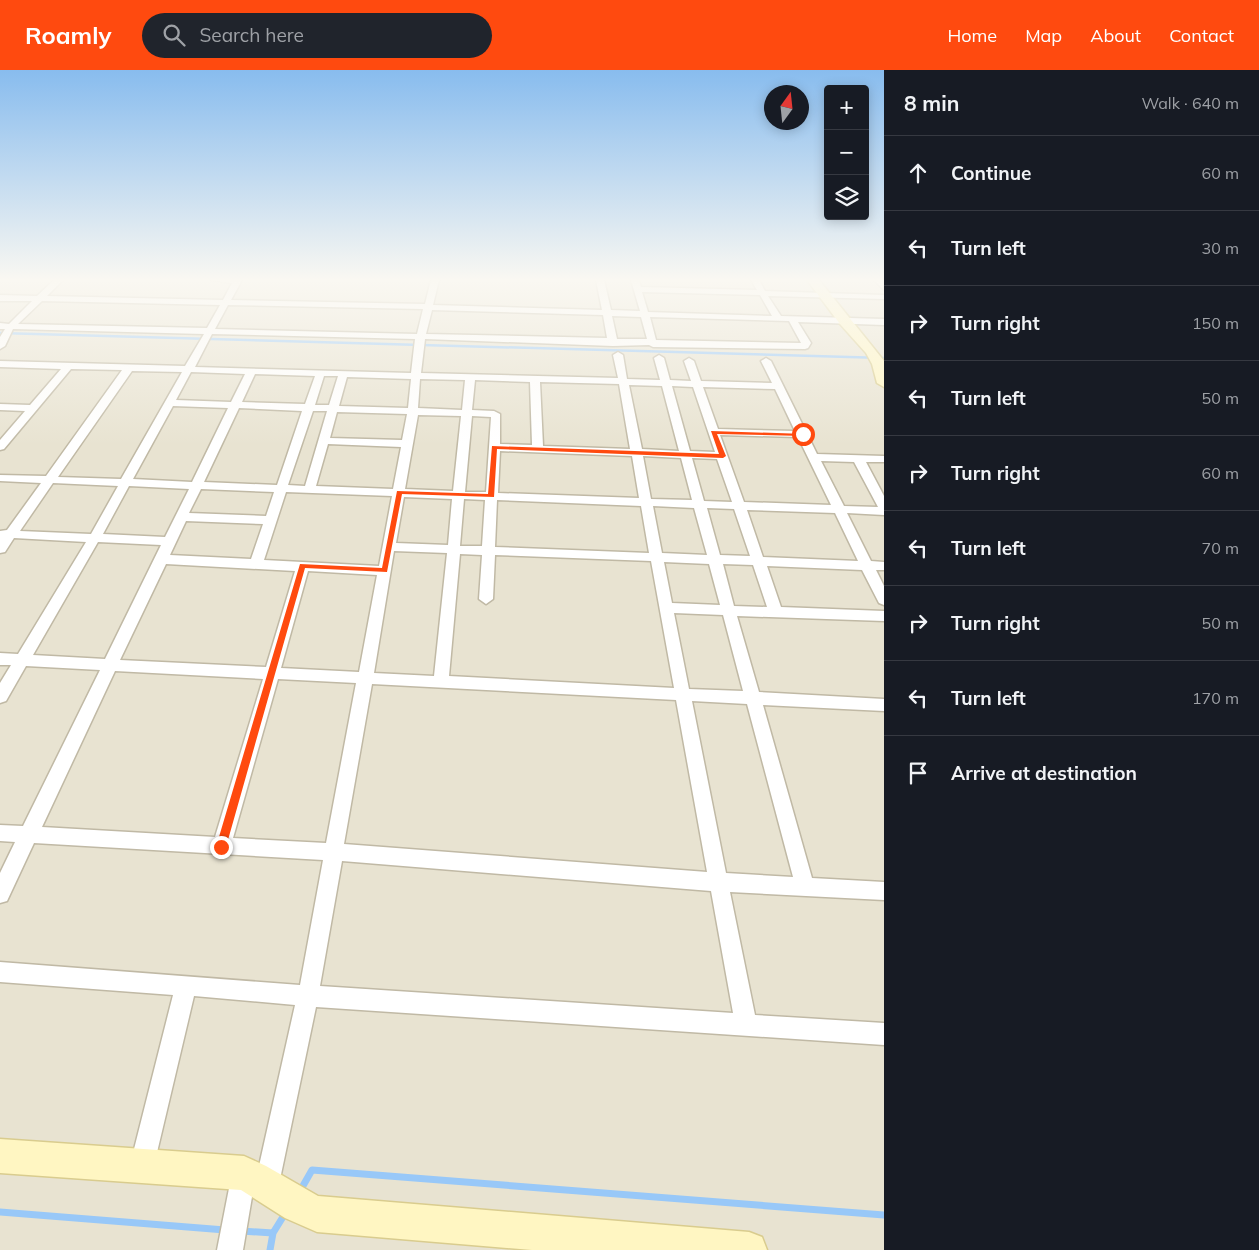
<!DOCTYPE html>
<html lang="en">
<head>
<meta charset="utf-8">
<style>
	:root { --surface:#171b24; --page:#20242c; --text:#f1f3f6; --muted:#9ea1a6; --line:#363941; --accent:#ff4a0f }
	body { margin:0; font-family:Mulish,sans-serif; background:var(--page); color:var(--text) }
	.controls { position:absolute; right:15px; top:15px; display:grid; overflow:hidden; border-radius:5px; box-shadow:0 2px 12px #0003 }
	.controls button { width:45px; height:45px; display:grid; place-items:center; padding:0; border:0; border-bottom:1px solid var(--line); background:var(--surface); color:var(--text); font:25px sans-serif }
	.compass { position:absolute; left:764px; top:15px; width:45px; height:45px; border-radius:50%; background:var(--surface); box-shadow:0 2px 12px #0003; rotate:15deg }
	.stop { position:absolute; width:15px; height:15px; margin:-11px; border:4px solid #ff4a0f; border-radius:50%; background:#fff }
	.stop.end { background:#ff4a0f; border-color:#fff; box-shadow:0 1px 5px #0008 }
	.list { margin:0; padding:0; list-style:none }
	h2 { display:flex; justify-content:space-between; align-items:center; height:65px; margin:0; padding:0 20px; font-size:21px }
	h2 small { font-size:16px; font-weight:400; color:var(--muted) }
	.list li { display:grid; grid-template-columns:32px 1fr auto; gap:15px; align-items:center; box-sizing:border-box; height:75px; padding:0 20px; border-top:1px solid var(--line) }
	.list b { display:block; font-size:19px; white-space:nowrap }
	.list em { font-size:16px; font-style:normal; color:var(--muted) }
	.icon { flex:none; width:28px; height:28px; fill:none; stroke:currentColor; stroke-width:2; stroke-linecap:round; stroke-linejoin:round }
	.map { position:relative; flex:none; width:884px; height:1180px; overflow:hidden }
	header { display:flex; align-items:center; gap:30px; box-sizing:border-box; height:70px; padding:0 25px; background:var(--accent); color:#fff }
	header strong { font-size:24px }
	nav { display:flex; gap:28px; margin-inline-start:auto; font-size:18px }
	.search { width:350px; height:45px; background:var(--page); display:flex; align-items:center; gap:12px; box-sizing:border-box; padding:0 18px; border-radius:28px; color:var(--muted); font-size:19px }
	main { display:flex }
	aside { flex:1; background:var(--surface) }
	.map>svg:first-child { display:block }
</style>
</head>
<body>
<header>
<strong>Roamly</strong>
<div class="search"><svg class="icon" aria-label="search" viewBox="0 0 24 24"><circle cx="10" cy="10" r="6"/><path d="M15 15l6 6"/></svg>Search here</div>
<nav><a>Home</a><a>Map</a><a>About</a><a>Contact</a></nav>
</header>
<main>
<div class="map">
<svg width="884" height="1180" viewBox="0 0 884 1180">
	<rect width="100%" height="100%" fill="#f4f0e3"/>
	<path fill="#e8e3d1" d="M 0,210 L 884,210 L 884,1180 L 0,1180 Z"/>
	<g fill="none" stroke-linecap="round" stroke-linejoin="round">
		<path stroke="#98c8f8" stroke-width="2.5" d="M 0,263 L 884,288"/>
		<path stroke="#98c8f8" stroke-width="7" d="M 300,1121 L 312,1100 L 884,1145
			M 0,1142 L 225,1160
			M 241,1161 L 273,1163 L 286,1142
			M 270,1180 L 273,1163"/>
		<g stroke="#c0b9a5" stroke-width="3">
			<path id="street" d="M 54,210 L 63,210 L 47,226 L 223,230 L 232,213 L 212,210 L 242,210 L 231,230 L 425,234 L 431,210 L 439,210 L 433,235 L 602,240 L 596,210 L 604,210 L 611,240 L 640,241 L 631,210 L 639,210 L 641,217 L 757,220 L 751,210 L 759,210 L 765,221 L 884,225 L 884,229 L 768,226 L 781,246 L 884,249 L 884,255 L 798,252 L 811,273 L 808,278 L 805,279 L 653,277 L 649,275 L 613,276 L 425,269 L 421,303 L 618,308 L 613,285 L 618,282 L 623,285 L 627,309 L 660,310 L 654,288 L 659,285 L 664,288 L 670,310 L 691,311 L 684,291 L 689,288 L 694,291 L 701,311 L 772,313 L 761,291 L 766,288 L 771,291 L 817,384 L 884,386 L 884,392 L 866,392 L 884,426 L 884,445 L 847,443 L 871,491 L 884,492 L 884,500 L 876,500 L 884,516 L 884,535 L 879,533 L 862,500 L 767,496 L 781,537 L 884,541 L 884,551 L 737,546 L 759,622 L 884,629 L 884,641 L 763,635 L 812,808 L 884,812 L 884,830 L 730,822 L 755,945 L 884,953 L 884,975 L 316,937 L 279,1114 L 276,1123 L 267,1126 L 258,1123 L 255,1114 L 295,935 L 194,926 L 154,1095 L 151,1104 L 142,1107 L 133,1104 L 130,1095 L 173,925 L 0,912 L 0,892 L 300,915 L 323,790 L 34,773 L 7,831 L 0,833 L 0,803 L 15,772 L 0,771 L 0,755 L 23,756 L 100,600 L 26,596 L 6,631 L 0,633 L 0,613 L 11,595 L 0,595 L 0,583 L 18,584 L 86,472 L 14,468 L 5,482 L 0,483 L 0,461 L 7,460 L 41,413 L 0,411 L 0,405 L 46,406 L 122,300 L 71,299 L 4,379 L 0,380 L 0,370 L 25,341 L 0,340 L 0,334 L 30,335 L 61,299 L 0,297 L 0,291 L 185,296 L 204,264 L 13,259 L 5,276 L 0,279 L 0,267 L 5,259 L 0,259 L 0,253 L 9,254 L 32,231 L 0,231 L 0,225 L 37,226 ZM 642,222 L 760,225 L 772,246 L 648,242 ZM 42,231 L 220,235 L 207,258 L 18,254 ZM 228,235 L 423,239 L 417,264 L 215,259 ZM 432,240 L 603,245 L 607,268 L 426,264 ZM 612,246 L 641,247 L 647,269 L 617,269 ZM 650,247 L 789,251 L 801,273 L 656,270 ZM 212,264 L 415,269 L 411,303 L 195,297 ZM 132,301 L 182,302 L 121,409 L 58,407 ZM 191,302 L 245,304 L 231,332 L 176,330 ZM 255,304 L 315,306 L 305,334 L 242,332 ZM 324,306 L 338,306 L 329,335 L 315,335 ZM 347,307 L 411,309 L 408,338 L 339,336 ZM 420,309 L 465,310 L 462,340 L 418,338 ZM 475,310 L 530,312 L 532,375 L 500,374 L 500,344 L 494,341 L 472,340 ZM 540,312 L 619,314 L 630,379 L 543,376 ZM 629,315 L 662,316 L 679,381 L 642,379 ZM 672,316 L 693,317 L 715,382 L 690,381 ZM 703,317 L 775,319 L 795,361 L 718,359 ZM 173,336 L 228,338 L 192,412 L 133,409 ZM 239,338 L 302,341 L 277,415 L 204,412 ZM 313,341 L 327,341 L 305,416 L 288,415 ZM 337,342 L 407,344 L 402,370 L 330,368 ZM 418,345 L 461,346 L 453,421 L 405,419 ZM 472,346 L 491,347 L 486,422 L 465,422 ZM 720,365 L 798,367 L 831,435 L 744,432 ZM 328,374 L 401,377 L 393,419 L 316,416 ZM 500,381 L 632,386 L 639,428 L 498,423 ZM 643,386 L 681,388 L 692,430 L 651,429 ZM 692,388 L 717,389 L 732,432 L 704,431 ZM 821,391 L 854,392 L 878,437 L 844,436 ZM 53,413 L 118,416 L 91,464 L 20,461 ZM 129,416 L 189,419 L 165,467 L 103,464 ZM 201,419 L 274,422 L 266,446 L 189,443 ZM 286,422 L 392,426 L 379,496 L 264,490 ZM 404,427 L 452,429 L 448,475 L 396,473 ZM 464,429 L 485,430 L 482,476 L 460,476 ZM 497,430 L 641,436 L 649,483 L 495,477 ZM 653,436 L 694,438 L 707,485 L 662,483 ZM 707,438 L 734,439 L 750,486 L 720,485 ZM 747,440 L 835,443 L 858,491 L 763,487 ZM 186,451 L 263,454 L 251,489 L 170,485 ZM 98,472 L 161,475 L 105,589 L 33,585 ZM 394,481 L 447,483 L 434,606 L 374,603 ZM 460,484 L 482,485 L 479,529 L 486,534 L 493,529 L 495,485 L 651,491 L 674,618 L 449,606 ZM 664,492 L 709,494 L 720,535 L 672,533 ZM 166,494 L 295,501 L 266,597 L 120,590 ZM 723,494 L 753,495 L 767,537 L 734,536 ZM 308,501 L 377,505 L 359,602 L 281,598 ZM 674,543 L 723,545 L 743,621 L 689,619 ZM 115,601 L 263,609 L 215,767 L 42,757 ZM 278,609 L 356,613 L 326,773 L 233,768 ZM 372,614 L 676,630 L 707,802 L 344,774 ZM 692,631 L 747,634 L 793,807 L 726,803 ZM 342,791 L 711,821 L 733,943 L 320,916 Z
				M 874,210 L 882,210 L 884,220 Z
				M 244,1091 L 253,1094 L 256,1103 L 243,1180 L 217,1180 L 232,1103 L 235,1094 Z"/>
		</g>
		<g stroke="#d9cc8e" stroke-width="3">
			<path id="secondary" d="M 807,210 L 819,210 L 884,291 L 884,317 L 877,313 L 872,294 L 866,283 L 840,254 Z
				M 0,1069 L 244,1086 L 266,1096 L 318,1126 L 749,1162 L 762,1167 L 767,1180 L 532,1180 L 317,1162 L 285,1148 L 241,1120 L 0,1103 Z"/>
		</g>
		<use href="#street" fill="#fff" fill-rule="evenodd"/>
		<use href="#secondary" fill="#fff6c2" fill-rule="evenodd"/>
	</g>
	<linearGradient id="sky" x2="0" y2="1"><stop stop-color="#88bcee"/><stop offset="0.56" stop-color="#faf8f2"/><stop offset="1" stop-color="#faf8f2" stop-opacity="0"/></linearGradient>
	<rect width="884" height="375" fill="url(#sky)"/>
	<path fill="#ff4a0f" d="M 711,361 L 806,364 L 803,366 L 717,364 L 726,386 L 723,388 L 497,379 L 494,427 L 402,424 L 387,502 L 305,498 L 226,777 L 224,781 L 217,781 L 216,777 L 300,494 L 382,498 L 397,421 L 488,424 L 492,376 L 719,384 Z"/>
</svg>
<div class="controls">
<button>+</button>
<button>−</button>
<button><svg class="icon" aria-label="layers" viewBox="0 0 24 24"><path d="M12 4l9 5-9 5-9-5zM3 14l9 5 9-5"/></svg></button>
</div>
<svg class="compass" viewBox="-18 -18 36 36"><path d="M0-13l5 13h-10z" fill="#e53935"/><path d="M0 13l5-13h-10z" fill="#9ea1a6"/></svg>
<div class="stop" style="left:803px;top:364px"></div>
<div class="stop end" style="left:221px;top:777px"></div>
</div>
<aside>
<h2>8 min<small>Walk · 640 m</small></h2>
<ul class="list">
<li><svg class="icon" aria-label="ahead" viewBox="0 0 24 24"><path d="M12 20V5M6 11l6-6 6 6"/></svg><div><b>Continue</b></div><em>60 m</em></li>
<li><svg class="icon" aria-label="left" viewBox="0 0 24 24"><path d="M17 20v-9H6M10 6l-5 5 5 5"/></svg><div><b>Turn left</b></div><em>30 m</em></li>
<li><svg class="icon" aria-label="right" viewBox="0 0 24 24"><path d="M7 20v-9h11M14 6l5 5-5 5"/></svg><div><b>Turn right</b></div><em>150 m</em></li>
<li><svg class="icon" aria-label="left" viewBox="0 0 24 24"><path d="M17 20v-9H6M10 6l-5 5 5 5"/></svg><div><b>Turn left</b></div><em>50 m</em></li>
<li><svg class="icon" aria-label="right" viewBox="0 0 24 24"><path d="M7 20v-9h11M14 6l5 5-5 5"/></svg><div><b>Turn right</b></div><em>60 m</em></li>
<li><svg class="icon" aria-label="left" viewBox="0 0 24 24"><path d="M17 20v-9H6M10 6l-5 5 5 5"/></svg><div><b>Turn left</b></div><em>70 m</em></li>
<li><svg class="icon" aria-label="right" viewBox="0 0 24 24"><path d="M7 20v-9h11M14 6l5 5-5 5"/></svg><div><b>Turn right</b></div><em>50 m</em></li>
<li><svg class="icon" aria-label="left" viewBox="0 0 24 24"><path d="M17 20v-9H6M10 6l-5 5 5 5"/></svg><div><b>Turn left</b></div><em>170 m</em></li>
<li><svg class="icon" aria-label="arrive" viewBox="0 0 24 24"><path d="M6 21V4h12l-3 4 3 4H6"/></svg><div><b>Arrive at destination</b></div></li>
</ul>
</aside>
</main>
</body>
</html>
